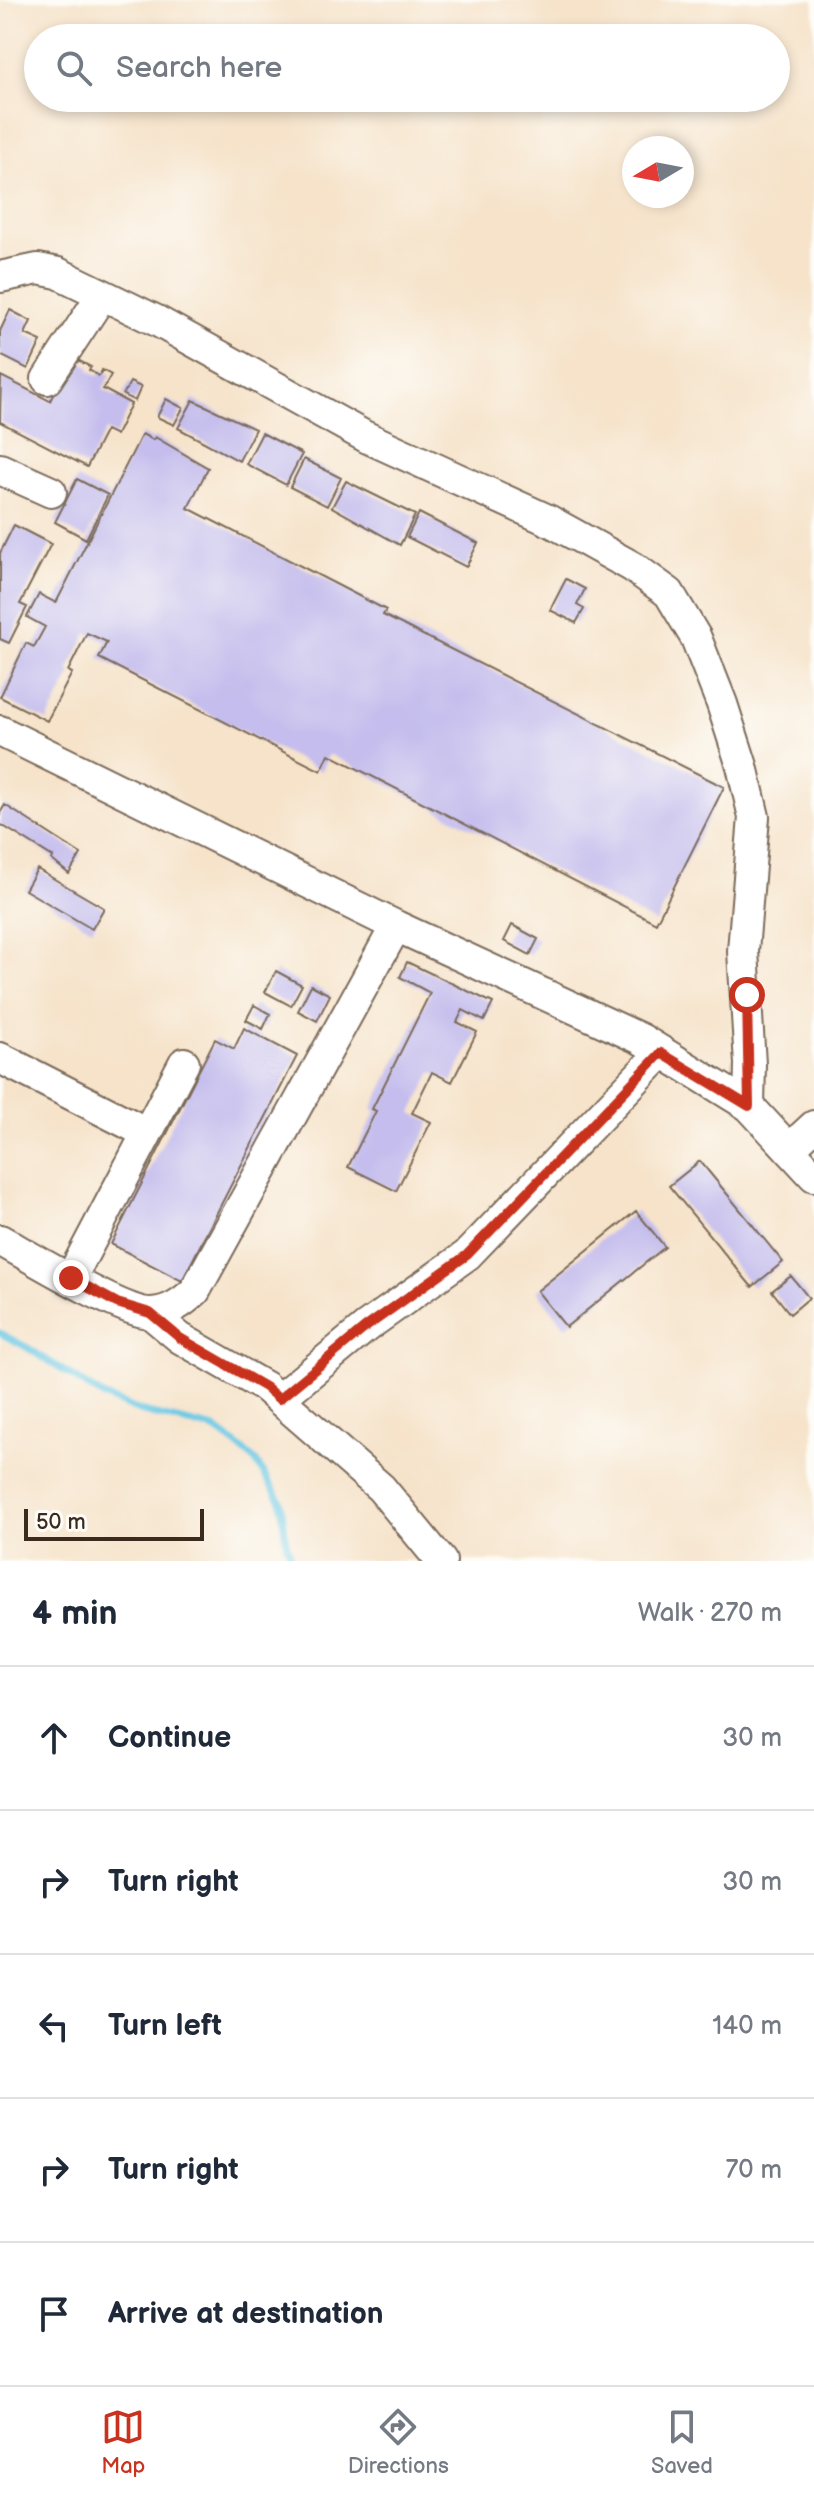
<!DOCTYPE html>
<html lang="en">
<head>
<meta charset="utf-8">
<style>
	:root { --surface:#fff; --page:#f6f6f7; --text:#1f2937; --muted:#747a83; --line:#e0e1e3; --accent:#c8321e }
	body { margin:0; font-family:"Balsamiq Sans",sans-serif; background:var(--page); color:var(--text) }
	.compass { position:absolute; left:622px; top:136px; width:72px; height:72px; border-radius:50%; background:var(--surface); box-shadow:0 4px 12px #0003; rotate:260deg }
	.scale { position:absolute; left:24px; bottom:20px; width:180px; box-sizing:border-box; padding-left:8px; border:4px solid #3b2a1e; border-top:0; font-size:22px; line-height:28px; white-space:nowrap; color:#3b2a1e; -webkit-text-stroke:6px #fdfcf7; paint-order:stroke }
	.stop { position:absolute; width:24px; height:24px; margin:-18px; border:6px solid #c8321e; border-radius:50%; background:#fff }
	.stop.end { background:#c8321e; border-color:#fff; box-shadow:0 2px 8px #0008 }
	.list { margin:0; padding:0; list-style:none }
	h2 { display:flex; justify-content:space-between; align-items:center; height:104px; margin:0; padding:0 32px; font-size:34px }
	h2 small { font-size:26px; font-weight:400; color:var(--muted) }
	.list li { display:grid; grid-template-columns:52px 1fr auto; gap:24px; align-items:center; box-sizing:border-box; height:144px; padding:0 32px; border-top:2px solid var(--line) }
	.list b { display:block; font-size:30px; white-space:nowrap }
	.list em { font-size:26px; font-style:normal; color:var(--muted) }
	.icon { flex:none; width:44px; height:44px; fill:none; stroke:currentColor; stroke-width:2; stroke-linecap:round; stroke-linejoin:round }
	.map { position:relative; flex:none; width:814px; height:1561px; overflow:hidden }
	.search { position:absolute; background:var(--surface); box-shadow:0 4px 12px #0003; left:24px; right:24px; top:24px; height:88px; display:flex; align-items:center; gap:20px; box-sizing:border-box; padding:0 28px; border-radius:44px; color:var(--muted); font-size:30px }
	.sheet { height:824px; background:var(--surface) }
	nav { display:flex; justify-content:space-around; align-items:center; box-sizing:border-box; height:112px; border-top:2px solid var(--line); background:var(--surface); font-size:22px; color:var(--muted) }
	nav a { display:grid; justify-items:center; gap:4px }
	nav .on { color:var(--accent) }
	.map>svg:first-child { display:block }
</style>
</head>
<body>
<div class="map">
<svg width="814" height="1561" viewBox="0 0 814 1561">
	<rect width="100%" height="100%" fill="#fdfcf7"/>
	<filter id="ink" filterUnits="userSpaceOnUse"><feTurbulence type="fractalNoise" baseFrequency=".0125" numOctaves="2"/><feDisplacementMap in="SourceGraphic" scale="16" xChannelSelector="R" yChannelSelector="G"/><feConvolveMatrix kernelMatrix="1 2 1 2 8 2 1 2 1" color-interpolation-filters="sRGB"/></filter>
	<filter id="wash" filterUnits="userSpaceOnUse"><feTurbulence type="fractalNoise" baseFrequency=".006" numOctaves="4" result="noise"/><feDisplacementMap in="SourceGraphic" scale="32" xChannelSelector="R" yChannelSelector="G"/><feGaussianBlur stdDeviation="1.8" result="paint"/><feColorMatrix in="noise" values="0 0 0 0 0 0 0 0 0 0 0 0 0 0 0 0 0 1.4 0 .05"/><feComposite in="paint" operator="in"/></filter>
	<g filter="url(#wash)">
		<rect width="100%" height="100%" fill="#f6e3ca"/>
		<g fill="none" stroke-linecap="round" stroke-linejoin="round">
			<path stroke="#65c6e3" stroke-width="7" d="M 0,1333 L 28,1348 L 103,1396 L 139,1411 L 215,1429 L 237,1445 L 255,1460 L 281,1501 L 286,1541 L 292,1561"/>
		</g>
		<g id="blocks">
			<path fill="#c4bded" d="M 10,310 L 31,321 L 25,334 L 41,341 L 28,369 L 0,355 L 0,331 Z
				M 72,357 L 91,367 L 89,370 L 99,376 L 102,370 L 111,375 L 103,389 L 131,404 L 116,435 L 106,430 L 87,467 L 0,422 L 1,376 L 50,401 Z
				M 130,382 L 141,387 L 135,401 L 123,395 Z
				M 166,399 L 183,408 L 174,425 L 157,417 Z
				M 193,400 L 255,429 L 239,461 L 178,428 Z
				M 262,433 L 302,454 L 286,485 L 246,464 Z
				M 142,434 L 153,440 L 155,437 L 208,468 L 188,508 L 386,610 L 383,615 L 724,787 L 656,923 L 329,754 L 321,771 L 99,658 L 107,642 L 87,633 L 68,671 L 72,673 L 47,721 L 0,697 L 26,643 L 34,647 L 45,627 L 27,617 L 39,594 L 56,603 Z
				M 304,459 L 341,478 L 327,506 L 290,487 Z
				M 77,479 L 108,495 L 86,539 L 55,522 Z
				M 346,481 L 415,515 L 400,545 L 332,507 Z
				M 419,513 L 478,543 L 466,567 L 407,537 Z
				M 14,525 L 51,544 L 20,604 L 27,607 L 9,643 L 0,639 L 0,553 Z
				M 566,579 L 585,589 L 577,605 L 584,609 L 576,623 L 550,610 Z
				M 5,805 L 81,854 L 69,874 L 52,860 L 53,857 L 0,824 L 0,813 Z
				M 37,869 L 104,908 L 92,929 L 25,890 Z
				M 512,925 L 538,939 L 530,955 L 504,941 Z
				M 407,962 L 493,1003 L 484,1021 L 463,1010 L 457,1022 L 477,1032 L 452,1082 L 432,1072 L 412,1113 L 431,1122 L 396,1191 L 348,1167 L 376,1111 L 372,1109 L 430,993 L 400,977 Z
				M 276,971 L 302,985 L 291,1006 L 265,992 Z
				M 311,985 L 330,995 L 317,1021 L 298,1011 Z
				M 254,1005 L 270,1014 L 263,1029 L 246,1020 Z
				M 244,1028 L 297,1056 L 182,1281 L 111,1244 L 215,1039 L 234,1049 Z
				M 700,1161 L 783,1262 L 752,1287 L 669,1186 Z
				M 636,1211 L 665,1247 L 566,1327 L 537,1291 Z
				M 791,1276 L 809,1298 L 790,1314 L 772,1291 Z"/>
		</g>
	</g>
	<g filter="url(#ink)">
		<use href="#blocks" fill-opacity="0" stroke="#7c6b5a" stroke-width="2"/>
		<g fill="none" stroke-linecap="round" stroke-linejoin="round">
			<g stroke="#7c6b5a" stroke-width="34">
				<path id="minor" d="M 0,277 L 38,269 L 58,273 L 157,321 L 366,437 L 550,521 L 633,567 L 669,593 L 696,638 L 722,704 L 742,766 L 754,817 L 743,951 L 750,1064 L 749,1106
					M 47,379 L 102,295
					M 0,469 L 51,492
					M 0,731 L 396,926 L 641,1039 L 749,1106 L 814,1176
					M 0,1058 L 147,1133
					M 789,1149 L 814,1126
					M 0,1240 C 29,1256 124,1314 151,1313 C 169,1312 182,1303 195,1291 L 396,926
					M 71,1278 L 184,1063
					M 150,1313 L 180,1338 L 265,1387 L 381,1488 L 441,1561
					M 279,1399 L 366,1327 L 467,1255 L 661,1053"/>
			</g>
			<use href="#minor" stroke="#fff" stroke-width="30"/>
		</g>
	</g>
	<g fill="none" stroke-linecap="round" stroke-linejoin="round" filter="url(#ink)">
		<path stroke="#c8321e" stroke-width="10" d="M 71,1278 L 117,1303 L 150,1313 L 180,1338 L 265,1387 L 279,1399 L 366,1327 L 467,1255 L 661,1053 L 749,1106 L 747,995"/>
	</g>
</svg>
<svg class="compass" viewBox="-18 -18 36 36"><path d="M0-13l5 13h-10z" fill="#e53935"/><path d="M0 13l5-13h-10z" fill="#747a83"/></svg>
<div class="scale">50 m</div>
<div class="stop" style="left:747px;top:995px"></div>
<div class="stop end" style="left:71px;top:1278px"></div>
<div class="search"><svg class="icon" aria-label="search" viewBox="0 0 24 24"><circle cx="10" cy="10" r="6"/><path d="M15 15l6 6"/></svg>Search here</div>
</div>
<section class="sheet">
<h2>4 min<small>Walk · 270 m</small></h2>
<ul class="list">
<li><svg class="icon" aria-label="ahead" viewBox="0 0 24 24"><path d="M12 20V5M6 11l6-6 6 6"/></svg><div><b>Continue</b></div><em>30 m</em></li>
<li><svg class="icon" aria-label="right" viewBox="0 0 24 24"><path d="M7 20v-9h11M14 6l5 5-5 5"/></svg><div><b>Turn right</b></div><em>30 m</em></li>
<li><svg class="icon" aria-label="left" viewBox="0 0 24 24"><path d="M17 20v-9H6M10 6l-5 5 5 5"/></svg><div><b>Turn left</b></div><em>140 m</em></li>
<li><svg class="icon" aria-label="right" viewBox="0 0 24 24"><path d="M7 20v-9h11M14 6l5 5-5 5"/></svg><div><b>Turn right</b></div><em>70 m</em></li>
<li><svg class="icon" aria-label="arrive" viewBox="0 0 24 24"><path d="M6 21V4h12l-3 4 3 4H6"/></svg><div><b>Arrive at destination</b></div></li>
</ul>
</section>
<nav>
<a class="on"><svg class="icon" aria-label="map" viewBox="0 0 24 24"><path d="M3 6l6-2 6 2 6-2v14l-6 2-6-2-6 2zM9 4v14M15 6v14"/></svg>Map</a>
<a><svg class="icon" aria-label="directions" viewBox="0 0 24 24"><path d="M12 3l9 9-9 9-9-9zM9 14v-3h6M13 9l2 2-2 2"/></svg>Directions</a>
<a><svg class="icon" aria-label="saved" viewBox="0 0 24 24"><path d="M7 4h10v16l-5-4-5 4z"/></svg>Saved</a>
</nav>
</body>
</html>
